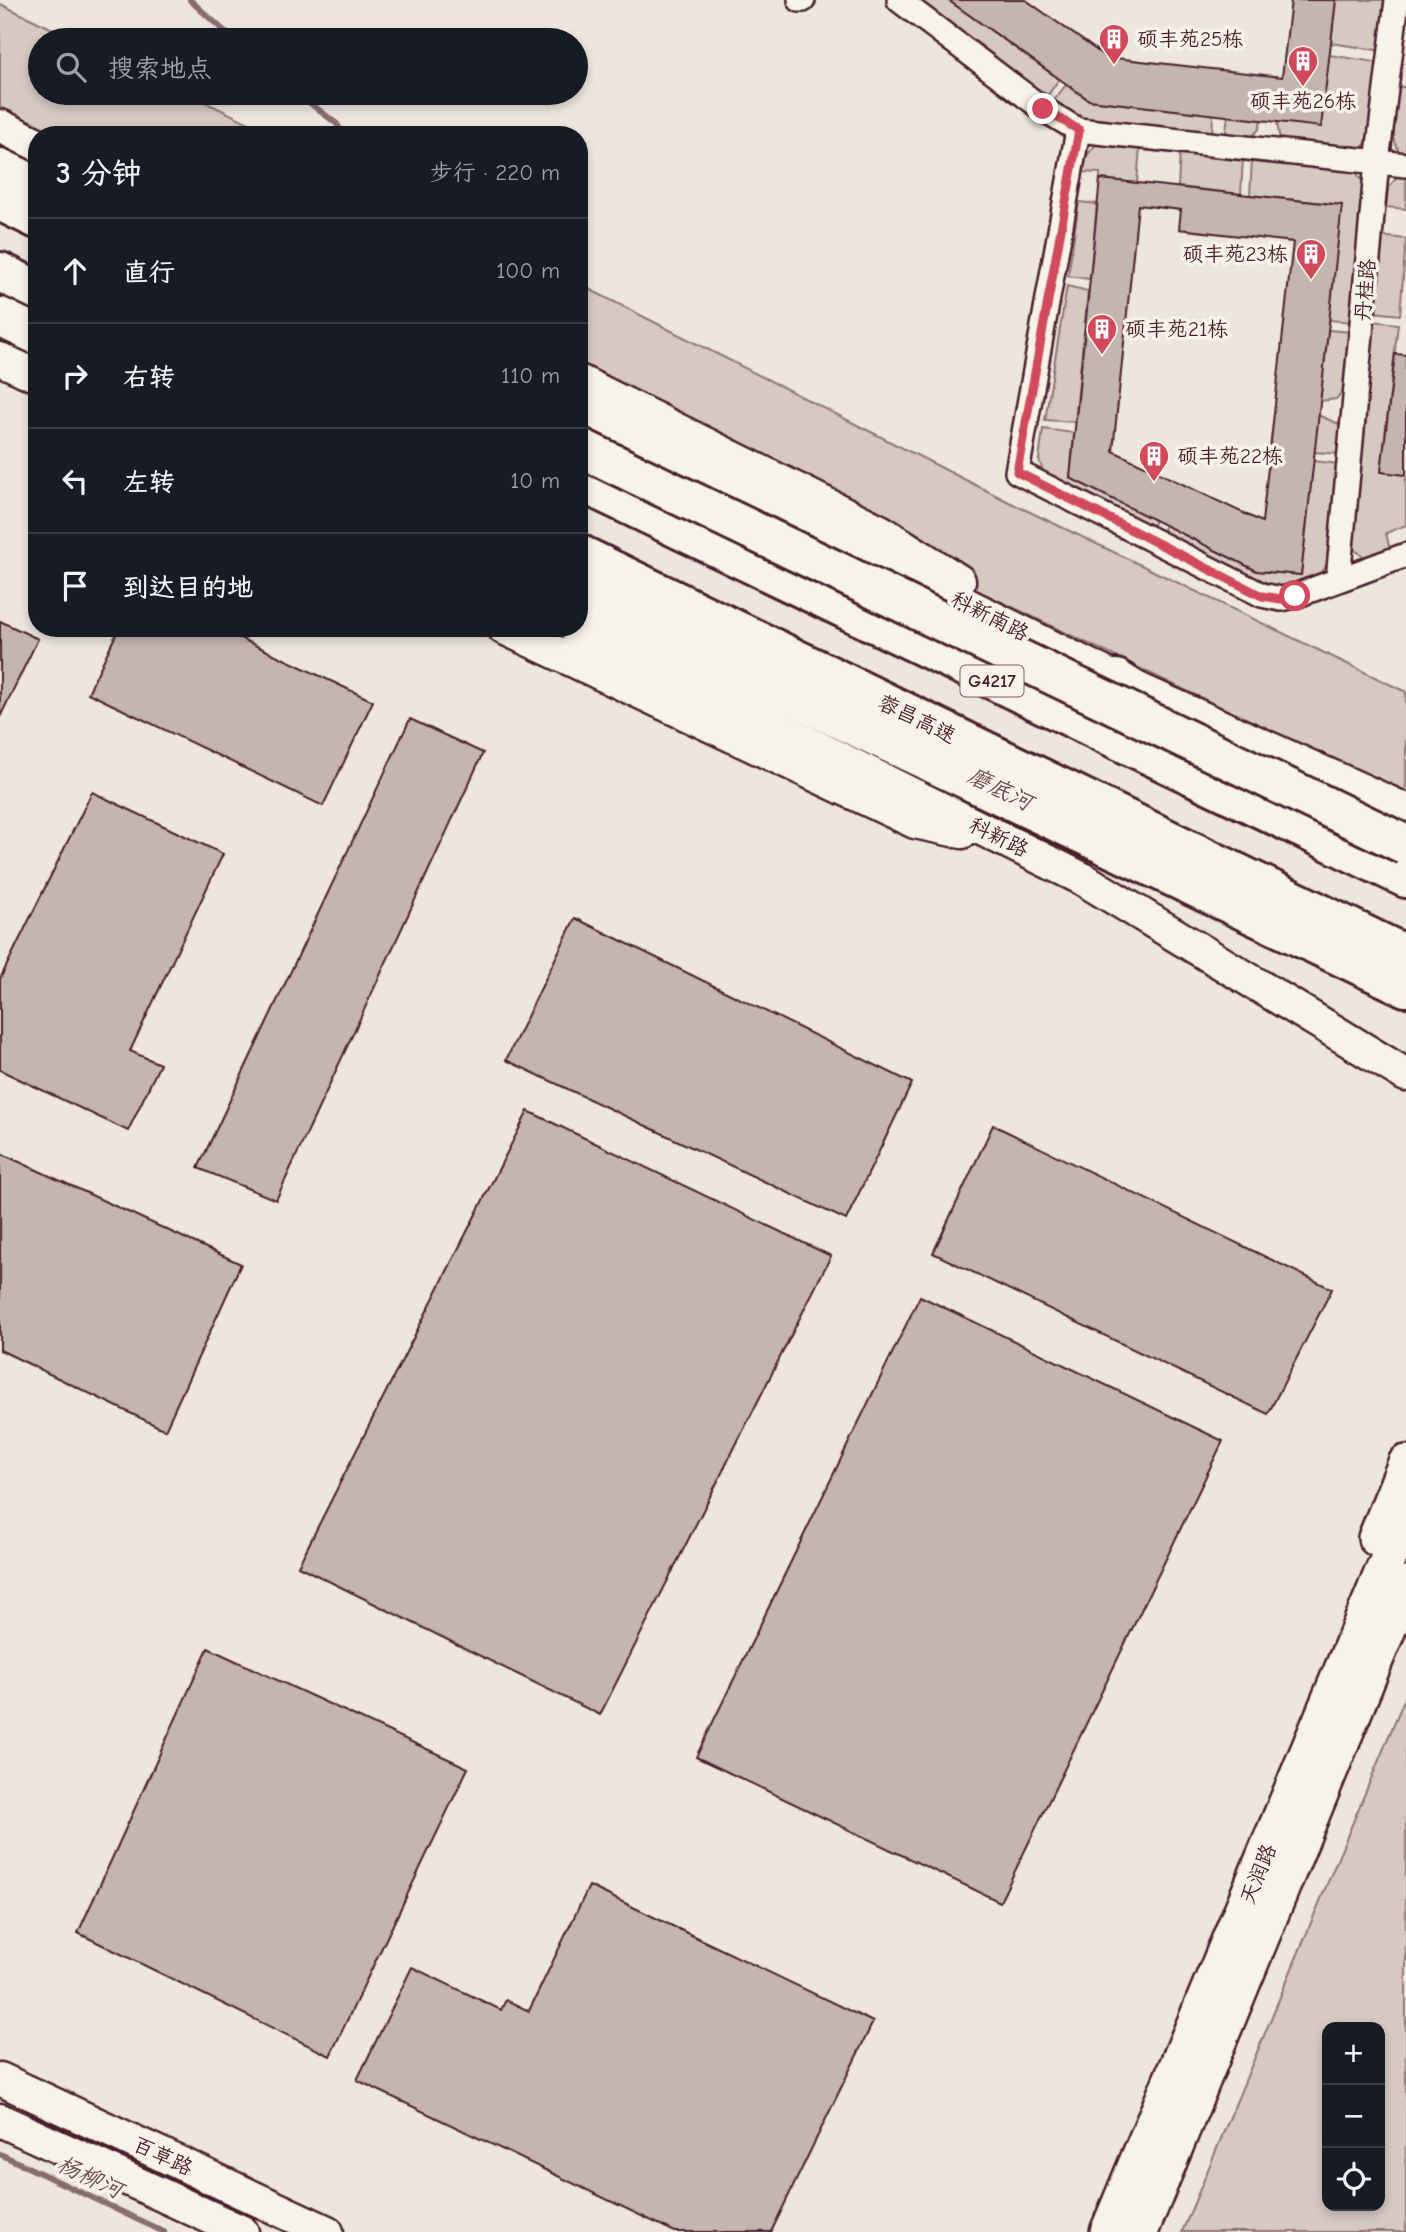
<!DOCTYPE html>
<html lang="zh">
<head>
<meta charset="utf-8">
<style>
	:root { --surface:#171b24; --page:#242831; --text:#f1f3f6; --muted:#9ea1a6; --line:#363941 }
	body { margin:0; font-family:"Comic Neue","LXGW WenKai TC",sans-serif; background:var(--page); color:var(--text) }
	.controls { position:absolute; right:21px; bottom:21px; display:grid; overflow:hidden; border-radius:14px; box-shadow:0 4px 10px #0003 }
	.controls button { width:63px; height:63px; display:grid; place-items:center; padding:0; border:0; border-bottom:2px solid var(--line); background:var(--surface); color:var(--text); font:35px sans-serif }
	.stop { position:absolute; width:21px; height:21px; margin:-16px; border:5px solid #d1495b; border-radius:50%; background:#fff }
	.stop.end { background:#d1495b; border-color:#fff; box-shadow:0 2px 7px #0008 }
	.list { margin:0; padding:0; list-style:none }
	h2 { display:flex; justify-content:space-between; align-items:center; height:91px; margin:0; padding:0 28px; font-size:30px }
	h2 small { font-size:23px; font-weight:400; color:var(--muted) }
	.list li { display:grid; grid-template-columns:46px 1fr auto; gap:21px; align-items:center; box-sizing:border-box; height:105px; padding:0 28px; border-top:2px solid var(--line) }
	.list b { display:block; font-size:26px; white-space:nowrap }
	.list em { font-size:23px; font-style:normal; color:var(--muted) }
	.icon { flex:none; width:38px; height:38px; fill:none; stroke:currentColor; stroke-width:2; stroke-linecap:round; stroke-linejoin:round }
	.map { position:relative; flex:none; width:1406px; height:2232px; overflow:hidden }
	.search { position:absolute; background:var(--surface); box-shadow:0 4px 10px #0003; left:28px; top:28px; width:560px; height:77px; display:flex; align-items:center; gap:18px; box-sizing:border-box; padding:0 24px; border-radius:38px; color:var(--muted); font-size:26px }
	.panel { position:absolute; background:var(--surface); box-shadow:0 4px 10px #0003; left:28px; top:126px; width:560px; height:511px; border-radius:28px }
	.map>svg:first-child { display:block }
</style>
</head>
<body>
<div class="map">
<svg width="1406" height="2232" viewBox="0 0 1406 2232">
	<rect width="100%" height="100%" fill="#ece6dd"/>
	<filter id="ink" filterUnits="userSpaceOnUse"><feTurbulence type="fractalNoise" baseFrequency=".0143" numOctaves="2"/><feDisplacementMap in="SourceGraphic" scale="14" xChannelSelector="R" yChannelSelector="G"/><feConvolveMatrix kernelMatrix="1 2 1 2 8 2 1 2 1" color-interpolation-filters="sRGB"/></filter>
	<g filter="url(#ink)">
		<path fill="#d5c9c2" stroke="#907476" stroke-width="2" fill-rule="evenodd" d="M 914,0 L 948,0 L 1059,79 L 1046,98 Z
			M 1336,0 L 1389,0 L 1383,51 L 1331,43 Z
			M 0,4 L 76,40 L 40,40 L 40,93 L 186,93 L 274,135 L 42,135 L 0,114 Z
			M 1329,55 L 1382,63 L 1372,138 L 1357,152 L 1280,142 L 1277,122 Z
			M 1066,85 L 1089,100 L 1213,114 L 1212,138 L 1091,126 L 1051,104 Z
			M 1397,87 L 1406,87 L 1406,159 C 1385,141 1394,111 1397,87 Z
			M 1228,115 L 1261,120 L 1259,129 L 1249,140 L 1225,139 Z
			M 1097,143 L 1140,147 L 1137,183 L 1100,179 L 1100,173 L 1083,172 L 1086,157 Z
			M 1180,150 L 1243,157 L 1241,194 L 1178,187 Z
			M 1252,159 L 1355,171 L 1366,186 L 1354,322 L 1329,320 L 1341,205 L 1250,195 Z
			M 1406,175 L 1406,209 L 1386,207 L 1388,189 L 1397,177 Z
			M 1079,202 L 1097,204 L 1090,279 L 1068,276 Z
			M 1379,236 L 1406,239 L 1400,315 L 1374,312 Z
			M 579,284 L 1009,502 L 1406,692 L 1406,796 L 579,399 Z
			M 1067,286 L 1088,291 L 1075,422 L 1045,420 Z
			M 1373,321 L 1398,324 L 1381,472 L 1406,475 L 1406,525 L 1386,533 L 1390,550 L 1365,558 L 1350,546 Z
			M 1328,330 L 1353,332 L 1348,386 L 1336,399 L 1320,401 Z
			M 1318,415 L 1339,424 L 1342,437 L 1340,454 L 1314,452 Z
			M 1043,429 L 1074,433 L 1070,478 L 1155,520 L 1151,529 L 1045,476 L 1039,460 Z
			M 1313,461 L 1339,464 L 1329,558 C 1324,581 1290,590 1270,586 L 1161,534 L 1165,525 L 1257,571 L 1301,575 Z
			M 1406,1695 L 1406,2232 L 1182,2232 ZM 1327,2027 L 1380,2027 L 1380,2206 L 1327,2206 Z"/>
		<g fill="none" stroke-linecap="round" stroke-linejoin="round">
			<path stroke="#896c6f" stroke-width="6" d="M 190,0 L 234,40
				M 297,93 L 337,124 L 343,135
				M 0,2154 L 164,2232"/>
		</g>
		<path fill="#c4b5b0" stroke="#4a1f2b" stroke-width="2" fill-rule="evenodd" d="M 948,0 L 1026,0 L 1106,57 L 1282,77 L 1291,0 L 1336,0 L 1321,127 L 1089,100 Z
			M 1100,179 L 1342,205 L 1301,575 L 1257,571 L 1070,478 ZM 1138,205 L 1181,210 L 1179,229 L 1293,242 L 1262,522 L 1113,451 Z
			M 1395,354 L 1406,355 L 1406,475 L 1381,472 Z
			M 0,621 L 38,639 L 0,717 Z
			M 119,628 L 219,628 L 373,701 L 323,806 L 88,693 Z
			M 410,719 L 483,753 L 276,1200 L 198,1168 Z
			M 92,792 L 223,854 L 130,1051 L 160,1064 L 128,1131 L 0,1070 L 0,979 Z
			M 575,918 L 912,1083 L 846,1220 L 506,1060 Z
			M 528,1111 L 831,1256 L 600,1715 L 298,1566 Z
			M 993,1125 L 1332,1289 L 1268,1414 L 933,1253 Z
			M 0,1153 L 241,1264 L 165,1430 L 0,1350 Z
			M 920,1296 L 1223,1441 L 1000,1902 L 696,1757 Z
			M 208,1648 L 468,1768 L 330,2056 L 78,1933 Z
			M 589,1886 L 873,2022 L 771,2232 L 675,2232 L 357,2080 L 412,1967 L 501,2010 L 506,2000 L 529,2011 Z"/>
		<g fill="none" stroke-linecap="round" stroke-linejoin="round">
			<g stroke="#4a1f2b" stroke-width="28">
				<path id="street" d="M 800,0 L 803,0
					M 899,0 L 1043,109 L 1078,130 L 1406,165
					M 1078,130 L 1017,472 L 1262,595 L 1281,599 L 1295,596 L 1406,555
					M 1338,580 L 1377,162 L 1397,0"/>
			</g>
			<g stroke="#4a1f2b" stroke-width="37">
				<path id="secondary" d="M 0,126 L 37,144
					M 0,359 L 37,376
					M 579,381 L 880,531 L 959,581
					M 579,411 L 1116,679 L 1406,810
					M 504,628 L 915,822 L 962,832
					M 576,628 L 1083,879 L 1406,1075
					M 0,2079 L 327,2232
					M 0,2120 L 242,2232"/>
			</g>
			<g stroke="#4a1f2b" stroke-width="40">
				<path id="primary" d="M 1376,1538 L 1406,1463
					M 1108,2232 L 1406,1516
					M 1140,2232 L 1406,1585"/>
			</g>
			<g stroke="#4a1f2b" stroke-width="44">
				<path id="highway" d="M 0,168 L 37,186
					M 0,201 L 37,219
					M 0,272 L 37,290
					M 0,317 L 37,335
					M 579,481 L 1406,878
					M 579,554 L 1406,955
					M 579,596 L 1406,987
					M 1116,679 L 1192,728"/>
			</g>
			<use href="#street" stroke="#f7f3e8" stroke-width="23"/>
			<use href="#secondary" stroke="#f7f3e8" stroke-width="32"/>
			<use href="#primary" stroke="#f7f3e8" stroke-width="35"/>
			<use href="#highway" stroke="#f7f3e8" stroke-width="38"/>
			<g stroke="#4a1f2b" stroke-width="44" stroke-linecap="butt">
				<path id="highway-bridge" d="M 579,447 L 1406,845"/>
			</g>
			<use href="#highway-bridge" stroke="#f7f3e8" stroke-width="38"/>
		</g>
	</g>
	<g fill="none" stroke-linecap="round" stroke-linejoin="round" filter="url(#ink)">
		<path stroke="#d1495b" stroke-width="9" d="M 1043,109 L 1079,130 L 1017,472 L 1262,596 L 1281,599 L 1295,596"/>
	</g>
	<defs>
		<g id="building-pin" transform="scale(1.575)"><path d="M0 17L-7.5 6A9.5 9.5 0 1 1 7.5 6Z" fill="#d1495b" stroke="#f7f3e8"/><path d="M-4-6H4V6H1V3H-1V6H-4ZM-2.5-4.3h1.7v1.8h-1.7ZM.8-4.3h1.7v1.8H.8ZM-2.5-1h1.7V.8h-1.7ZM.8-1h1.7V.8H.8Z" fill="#fff"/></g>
	</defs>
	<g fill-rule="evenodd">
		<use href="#building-pin" x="1114" y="39"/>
		<use href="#building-pin" x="1303" y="61"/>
		<use href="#building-pin" x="1311" y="254"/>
		<use href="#building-pin" x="1102" y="329"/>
		<use href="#building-pin" x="1154" y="456"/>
	</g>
	<g text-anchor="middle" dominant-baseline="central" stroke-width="7" stroke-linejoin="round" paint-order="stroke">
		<rect fill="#f7f3e8" stroke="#7e5f64" stroke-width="2" x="960.5" y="665.5" width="63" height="31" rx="5"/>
		<g font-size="19" font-weight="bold" fill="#4a1f2b">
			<text x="992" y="681">G4217</text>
		</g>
		<g font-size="21" fill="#4a1f2b" stroke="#f7f3e8" text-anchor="start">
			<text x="1137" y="39">硕丰苑25栋</text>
			<text x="1303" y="101" text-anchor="middle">硕丰苑26栋</text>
			<text x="1288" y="254" text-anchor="end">硕丰苑23栋</text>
			<text x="1125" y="329">硕丰苑21栋</text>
			<text x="1177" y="456">硕丰苑22栋</text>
		</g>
		<g font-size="21" fill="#4a1f2b" stroke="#f7f3e8">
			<text transform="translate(1365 290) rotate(-85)">丹桂路</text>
			<text transform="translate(990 616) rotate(27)">科新南路</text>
			<text transform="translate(917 719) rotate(26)">蓉昌高速</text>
			<text transform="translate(999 837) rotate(26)">科新路</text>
			<text transform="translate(1258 1874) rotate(-68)">天润路</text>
			<text transform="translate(163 2156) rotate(25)">百草路</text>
		</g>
		<g font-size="23" font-style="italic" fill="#6f4c53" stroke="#f7f3e8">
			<text transform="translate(1000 789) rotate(26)">磨底河</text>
			<text transform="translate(90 2177) rotate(25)">杨柳河</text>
		</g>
	</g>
</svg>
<div class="controls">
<button>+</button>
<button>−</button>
<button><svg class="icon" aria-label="locate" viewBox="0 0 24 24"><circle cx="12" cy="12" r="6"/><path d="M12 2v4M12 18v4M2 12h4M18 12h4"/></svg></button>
</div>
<div class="stop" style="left:1295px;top:596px"></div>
<div class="stop end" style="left:1043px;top:109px"></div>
<div class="search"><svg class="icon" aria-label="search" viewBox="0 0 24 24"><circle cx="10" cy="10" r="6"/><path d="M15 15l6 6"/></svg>搜索地点</div>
<section class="panel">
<h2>3 分钟<small>步行 · 220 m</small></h2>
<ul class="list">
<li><svg class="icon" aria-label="ahead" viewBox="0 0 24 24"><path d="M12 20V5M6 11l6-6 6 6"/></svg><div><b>直行</b></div><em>100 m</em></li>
<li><svg class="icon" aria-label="right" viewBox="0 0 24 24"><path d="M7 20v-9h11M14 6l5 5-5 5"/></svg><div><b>右转</b></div><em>110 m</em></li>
<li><svg class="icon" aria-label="left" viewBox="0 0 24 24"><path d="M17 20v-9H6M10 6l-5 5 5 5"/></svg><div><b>左转</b></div><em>10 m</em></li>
<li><svg class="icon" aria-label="arrive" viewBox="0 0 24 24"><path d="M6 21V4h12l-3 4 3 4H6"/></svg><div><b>到达目的地</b></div></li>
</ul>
</section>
</div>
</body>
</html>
